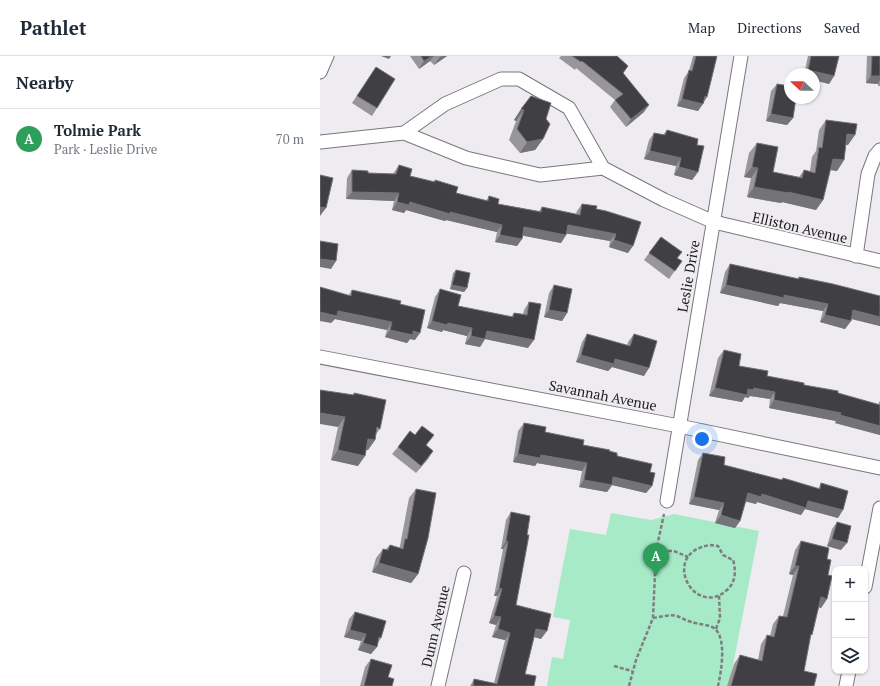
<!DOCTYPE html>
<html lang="en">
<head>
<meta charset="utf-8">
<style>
	:root { --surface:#fff; --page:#f6f6f7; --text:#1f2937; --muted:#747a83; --line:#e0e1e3; --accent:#a5762a }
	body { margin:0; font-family:"PT Serif",serif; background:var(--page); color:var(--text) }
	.controls { position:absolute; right:12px; bottom:12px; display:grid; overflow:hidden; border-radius:8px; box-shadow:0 1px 3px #0004 }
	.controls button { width:36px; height:36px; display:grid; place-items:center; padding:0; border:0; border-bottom:1px solid var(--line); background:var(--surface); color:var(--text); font:20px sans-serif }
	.compass { position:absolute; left:464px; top:12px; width:36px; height:36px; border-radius:50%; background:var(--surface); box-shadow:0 1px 3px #0004; rotate:292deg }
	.you { position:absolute; left:382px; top:383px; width:14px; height:14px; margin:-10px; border:3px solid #fff; border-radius:50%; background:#1a73e8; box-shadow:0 0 0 6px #1a73e833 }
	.badge { display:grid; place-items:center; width:26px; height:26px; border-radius:50%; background:var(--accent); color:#fff; font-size:13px; font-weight:700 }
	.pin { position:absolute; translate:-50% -33px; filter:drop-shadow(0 1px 2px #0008) }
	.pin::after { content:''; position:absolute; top:21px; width:14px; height:12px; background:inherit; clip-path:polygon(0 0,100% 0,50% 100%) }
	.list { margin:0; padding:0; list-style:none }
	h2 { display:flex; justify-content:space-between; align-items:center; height:52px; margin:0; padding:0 16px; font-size:17px }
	h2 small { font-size:13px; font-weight:400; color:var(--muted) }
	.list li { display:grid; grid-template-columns:26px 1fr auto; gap:12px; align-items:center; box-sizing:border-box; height:60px; padding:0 16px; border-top:1px solid var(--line) }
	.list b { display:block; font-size:15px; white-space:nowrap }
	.list p { margin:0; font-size:13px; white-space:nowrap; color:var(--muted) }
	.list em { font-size:13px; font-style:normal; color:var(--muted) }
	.icon { flex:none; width:22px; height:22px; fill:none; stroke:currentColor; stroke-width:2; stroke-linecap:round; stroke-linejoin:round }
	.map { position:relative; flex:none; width:560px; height:630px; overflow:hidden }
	header { display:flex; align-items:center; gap:24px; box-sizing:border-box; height:56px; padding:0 20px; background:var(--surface); border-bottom:1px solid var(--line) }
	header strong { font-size:19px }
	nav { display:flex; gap:22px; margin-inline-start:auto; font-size:14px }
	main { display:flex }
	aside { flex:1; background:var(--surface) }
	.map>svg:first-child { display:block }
</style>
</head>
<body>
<header>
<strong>Pathlet</strong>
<nav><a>Map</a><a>Directions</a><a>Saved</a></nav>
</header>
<main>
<aside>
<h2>Nearby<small></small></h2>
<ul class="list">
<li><span class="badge" style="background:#2e9e5b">A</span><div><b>Tolmie Park</b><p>Park · Leslie Drive</p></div><em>70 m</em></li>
</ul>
</aside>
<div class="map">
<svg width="560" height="630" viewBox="0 0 560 630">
	<rect width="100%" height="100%" fill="#efecf1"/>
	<path fill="#a7eac8" d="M 291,457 L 331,464 L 354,458 L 439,475 L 409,630 L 227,630 L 232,601 L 243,603 L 250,564 L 233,561 L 250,473 L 286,479 Z"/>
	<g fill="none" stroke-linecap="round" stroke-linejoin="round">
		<g stroke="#79777b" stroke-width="15">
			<path id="street" d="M 0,16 L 7,0
				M 84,77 L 125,48 L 181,23 L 199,23 L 249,52 L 283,112
				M 0,86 L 84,77 L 146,102 L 220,119 L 283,112 L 344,144 L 394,166 L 560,205
				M 536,200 L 548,118 L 555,100 L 560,94
				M 0,301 L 359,370 L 560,412
				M 347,445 L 421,0
				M 545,531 L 560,452
				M 118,630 L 144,517
				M 526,630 L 529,615"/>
		</g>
		<path stroke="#7f7d80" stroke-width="2.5" stroke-dasharray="4 2" stroke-linecap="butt" d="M 390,489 L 398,490 L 403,499 L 413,504 C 416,514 416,525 408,533 C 375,565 338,497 390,489 Z
			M 336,495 L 354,495 L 368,501
			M 333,562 C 341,561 349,558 357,560 C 362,562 367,565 372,566 C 379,569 390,568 395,573 C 407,583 401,617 398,630
			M 396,573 L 400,562 L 399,539
			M 294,610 L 312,615
			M 309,630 L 316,604 L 333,562 L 336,495 L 344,458"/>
		<use href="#street" stroke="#fff" stroke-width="13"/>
	</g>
	<path fill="#98969a" d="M 90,0 L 127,0 L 114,9 L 110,5 L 99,13 Z
		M 241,0 L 297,0 L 303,17 L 324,56 L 306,71 L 290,51 L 295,44 L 256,12 L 255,14 L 239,2 Z
		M 373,0 L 397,0 L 383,48 L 378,55 L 357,50 L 364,22 L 369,15 Z
		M 488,0 L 519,0 L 514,20 L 509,28 L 494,24 L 494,18 L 484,18 Z
		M 547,0 L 560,0 L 560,30 L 558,30 L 558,28 L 546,27 Z
		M 56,11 L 57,52 L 52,60 L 32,47 Z
		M 457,28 L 473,62 L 467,69 L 446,65 L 451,35 Z
		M 211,40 L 226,63 L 223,83 L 215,94 L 200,97 L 189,84 L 196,65 L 194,64 Z
		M 506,64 L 528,89 L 526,89 L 524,104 L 517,115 L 510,114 L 503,144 L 496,154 L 462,146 L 461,147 L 427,141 L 431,122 L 424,121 L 429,97 L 437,87 L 453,116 L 479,121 L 484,114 L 490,115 L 492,101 L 496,95 L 499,74 Z
		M 347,74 L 377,89 L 378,116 L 372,124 L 354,119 L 356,110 L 324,103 L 329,84 L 334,77 L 343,79 Z
		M 79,109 L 90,120 L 114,126 L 115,124 L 136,137 L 166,145 L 169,140 L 178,148 L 219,155 L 222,151 L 256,158 L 257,155 L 262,148 L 276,153 L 286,155 L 308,197 L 289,191 L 290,185 L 246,177 L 246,179 L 241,187 L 202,179 L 202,183 L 197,190 L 175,186 L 177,176 L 126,164 L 125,165 L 86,154 L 84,157 L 72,154 L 74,145 L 26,143 L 27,122 L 32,114 L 48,117 L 73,118 Z
		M 341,181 L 357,202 L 362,205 L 349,223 L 324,204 Z
		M 410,208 L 478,223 L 479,221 L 560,240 L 560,270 L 531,263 L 531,265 L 525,273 L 500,266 L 503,255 L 460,247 L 458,250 L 400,237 L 405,216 Z
		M 136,214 L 147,232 L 144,236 L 130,233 L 133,217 Z
		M 234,229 L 247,257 L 242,265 L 224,261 L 229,237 Z
		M 120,233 L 138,250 L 191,261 L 194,257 L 203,258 L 204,254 L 209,246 L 208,292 L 165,283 L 160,291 L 145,288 L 147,280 L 123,274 L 122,276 L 107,272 L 115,241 Z
		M 32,234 L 80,248 L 95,284 L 90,283 L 87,287 L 65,281 L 67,274 L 15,263 L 11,267 Z
		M 267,278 L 307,290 L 308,286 L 314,278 L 324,320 L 292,311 L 288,315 L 256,306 L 262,286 Z
		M 404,294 L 419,310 L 447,320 L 484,329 L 518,337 L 558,348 L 560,345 L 560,379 L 515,367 L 516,365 L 449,352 L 450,343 L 430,340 L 428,342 L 425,341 L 422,346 L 389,340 L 398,302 Z
		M 34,337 L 60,373 L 56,378 L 55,384 L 48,394 L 46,394 L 38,410 L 11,404 L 18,371 Z
		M 204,367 L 225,376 L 263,389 L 289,395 L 330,416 L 332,430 L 326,437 L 292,429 L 287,436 L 259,431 L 262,415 L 217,407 L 215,410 L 193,406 L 198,375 Z
		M 106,390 L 113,395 L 96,417 L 72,398 L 78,391 Z
		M 383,397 L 404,409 L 461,424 L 463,422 L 498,433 L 501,427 L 518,462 L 485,453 L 481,459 L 437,446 L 436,448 L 426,445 L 420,465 L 415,472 L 395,467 L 399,454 L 369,448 L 378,404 Z
		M 96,433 L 98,518 L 91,527 L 52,516 L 56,502 L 63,493 L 66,493 L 70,489 L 79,492 L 80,490 L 89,442 Z
		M 191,456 L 196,549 L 221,583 L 214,581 L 205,618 L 214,630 L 150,630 L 154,623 L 174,627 L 185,584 L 172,581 L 176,569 L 169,567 L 177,540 L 174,540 L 183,493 L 181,493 L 186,464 Z
		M 517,466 L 521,494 L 507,490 L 512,473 Z
		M 481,485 L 507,503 L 508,519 L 507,543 L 501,552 L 499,551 L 490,581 L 484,615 L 494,630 L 407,630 L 414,608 L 420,599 L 438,604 L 441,588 L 447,579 L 450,580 L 453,568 L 459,560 L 463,560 L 473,519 L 469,518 L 475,494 Z
		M 35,556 L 61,582 L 51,598 L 38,594 L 41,585 L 24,581 L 29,563 Z
		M 51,603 L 68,621 L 72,630 L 40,630 L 45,611 Z"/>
	<path fill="#747377" d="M 61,0 L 71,0 L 69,3 Z
		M 112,0 L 114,0 L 110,5 L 99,13 L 104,5 Z
		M 122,0 L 127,0 L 114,9 L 119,2 Z
		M 488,14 L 514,20 L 509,28 L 494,24 L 494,18 L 486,18 Z
		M 551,20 L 560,20 L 560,24 L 558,28 L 546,27 Z
		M 385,40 L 387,41 L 378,55 L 357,50 L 362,43 Z
		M 329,49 L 324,56 L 306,71 L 311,63 Z
		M 201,53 L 204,54 L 196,65 L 194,64 Z
		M 451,58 L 473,62 L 467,69 L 446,65 Z
		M 527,78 L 535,79 L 528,89 L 520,88 Z
		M 223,83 L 215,94 L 200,97 L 207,86 Z
		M 330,95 L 361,102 L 356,110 L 324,103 Z
		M 513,103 L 524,104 L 517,115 L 506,113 Z
		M 359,111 L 378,116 L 372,124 L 354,119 Z
		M 432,111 L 438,112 L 431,122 L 424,121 Z
		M 434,131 L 468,136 L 503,144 L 496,154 L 462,146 L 461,147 L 427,141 Z
		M 32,136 L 79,137 L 74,145 L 26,143 Z
		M 77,146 L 90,146 L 182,169 L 177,176 L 126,164 L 125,165 L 86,154 L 84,157 L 72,154 Z
		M 0,151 L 6,152 L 0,160 Z
		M 248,169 L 296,178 L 290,185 L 243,177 Z
		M 204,171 L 246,179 L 241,187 L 199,179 Z
		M 180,179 L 202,183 L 197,190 L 175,186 Z
		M 294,184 L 313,190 L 308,197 L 289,191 Z
		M 0,203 L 16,205 L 11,213 L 0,211 Z
		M 132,229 L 147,232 L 144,236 L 130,233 Z
		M 406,229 L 464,239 L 508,248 L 503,255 L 460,247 L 458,250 L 400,237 Z
		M 229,254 L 247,257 L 242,265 L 224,261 Z
		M 533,254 L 560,261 L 560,270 L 528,262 Z
		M 18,255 L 72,266 L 67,274 L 15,263 L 11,267 L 0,265 L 0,256 Z
		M 505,259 L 531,265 L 525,273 L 500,266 Z
		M 112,265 L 128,267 L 152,272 L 147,280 L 123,274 L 122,276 L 107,272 Z
		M 70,274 L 93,275 L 100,277 L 95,284 L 90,283 L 87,287 L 65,281 Z
		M 167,275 L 214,284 L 208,292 L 165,283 L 160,291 L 145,288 L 151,280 Z
		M 261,299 L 295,303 L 329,312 L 324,320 L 292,311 L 288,315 L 256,306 Z
		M 395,332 L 428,333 L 434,332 L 455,336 L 450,343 L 430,340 L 428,342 L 425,341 L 422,346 L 389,340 Z
		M 454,344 L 521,357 L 516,365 L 449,352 Z
		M 0,357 L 25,361 L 18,371 L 0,368 Z
		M 520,359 L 560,370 L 560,379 L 515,367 Z
		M 48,383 L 55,384 L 48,394 L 41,393 Z
		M 18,394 L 45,400 L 38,410 L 11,404 Z
		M 113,395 L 108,403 L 96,417 L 101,410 Z
		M 198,398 L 221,399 L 267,407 L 262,415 L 217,407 L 215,410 L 193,406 Z
		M 293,421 L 332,430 L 326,437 L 292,429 L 287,436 L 259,431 L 264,424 Z
		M 428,437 L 442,438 L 488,445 L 523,454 L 518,462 L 485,453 L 481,459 L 437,446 L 436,448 L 423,445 Z
		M 374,441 L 404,447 L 399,454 L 369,448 Z
		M 401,459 L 420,465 L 415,472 L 395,467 Z
		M 512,483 L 527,487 L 521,494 L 507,490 Z
		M 186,485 L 188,486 L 183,493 L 181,493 Z
		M 59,507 L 98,518 L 91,527 L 52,516 Z
		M 475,510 L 479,510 L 473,519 L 469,518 Z
		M 179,532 L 182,533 L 177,540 L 174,540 Z
		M 501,541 L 507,543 L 501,552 L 495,550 Z
		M 174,560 L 181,561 L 176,569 L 169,567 Z
		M 178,573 L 190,577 L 185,584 L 172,581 Z
		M 216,573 L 227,575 L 221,583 L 211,580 Z
		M 30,574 L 46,578 L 41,585 L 24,581 Z
		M 43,587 L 57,591 L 51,598 L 38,594 Z"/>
	<path fill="#403f43" stroke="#747377" d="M 101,0 L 112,0 L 104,5 Z
		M 252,0 L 297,0 L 308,10 L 303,17 L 329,49 L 311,63 L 295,44 L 303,38 L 262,5 L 261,6 Z
		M 376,0 L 397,0 L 387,41 L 385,40 L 383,48 L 362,43 L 369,14 L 372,15 Z
		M 491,0 L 519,0 L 514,20 L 488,14 Z
		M 552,0 L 560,0 L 560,20 L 551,20 Z
		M 56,11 L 75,23 L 57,52 L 37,40 Z
		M 457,28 L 470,30 L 470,42 L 476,42 L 473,62 L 451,58 Z
		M 211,40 L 231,47 L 226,63 L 230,68 L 223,83 L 207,86 L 197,73 L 204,54 L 201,53 Z
		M 506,64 L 537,68 L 535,79 L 527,78 L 524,104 L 513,103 L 503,144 L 468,136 L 468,137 L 434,131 L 438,112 L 432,111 L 437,87 L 458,91 L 453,116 L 482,122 L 484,114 L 495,117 L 499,91 L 502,92 Z
		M 347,74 L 378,83 L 377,89 L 384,90 L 378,116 L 359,111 L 361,102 L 330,95 L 334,77 L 345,79 Z
		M 79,109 L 92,113 L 90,120 L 115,126 L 115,124 L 138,131 L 136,137 L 168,145 L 169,140 L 179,143 L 178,148 L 221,156 L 222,151 L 260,159 L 262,148 L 277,150 L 276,153 L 286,155 L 321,166 L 313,190 L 294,184 L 296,178 L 248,169 L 246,179 L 204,171 L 202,183 L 180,179 L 182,169 L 130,156 L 130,158 L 90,146 L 89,149 L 77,146 L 79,137 L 32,136 L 32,114 L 48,115 L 48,117 L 76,118 Z
		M 0,119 L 13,122 L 6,152 L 0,151 Z
		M 341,181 L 362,196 L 357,202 L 362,205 L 355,215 L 329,197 Z
		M 0,185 L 18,188 L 16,205 L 0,203 Z
		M 410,208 L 479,223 L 479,221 L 513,228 L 560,240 L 560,261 L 533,254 L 531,265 L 505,259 L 508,248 L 464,239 L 464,242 L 406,229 Z
		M 136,214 L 150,217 L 147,232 L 132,229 Z
		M 234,229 L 252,233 L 247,257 L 229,254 Z
		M 0,231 L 31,240 L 32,234 L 81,245 L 80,248 L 105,254 L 100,277 L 93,275 L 93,279 L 70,274 L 72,266 L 18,255 L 17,260 L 0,256 Z
		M 120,233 L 141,239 L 138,250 L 193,261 L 194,257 L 207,259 L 209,246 L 221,248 L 214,284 L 167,275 L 165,283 L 151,280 L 152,272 L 128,267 L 127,269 L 112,265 Z
		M 267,278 L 310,290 L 314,278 L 337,285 L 329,312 L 295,303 L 294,308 L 261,299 Z
		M 404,294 L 421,298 L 419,310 L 448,315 L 447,320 L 484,327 L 484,329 L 518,335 L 518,337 L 560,349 L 560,370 L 520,359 L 521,357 L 454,344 L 455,336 L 434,332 L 433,334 L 428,333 L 427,339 L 395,332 Z
		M 0,334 L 34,339 L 34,337 L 66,344 L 60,373 L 57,371 L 55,384 L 48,383 L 45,400 L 18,394 L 25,361 L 0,357 Z
		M 204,367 L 226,371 L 225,376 L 264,384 L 263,389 L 290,394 L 289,395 L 297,397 L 297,400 L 332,408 L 330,416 L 335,417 L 332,430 L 293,421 L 292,429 L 264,424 L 267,407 L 221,399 L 220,402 L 198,398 Z
		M 102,370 L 114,379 L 106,389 L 113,395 L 101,410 L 78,391 L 90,375 L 95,379 Z
		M 383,397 L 405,401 L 404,409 L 462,424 L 463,422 L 500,433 L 501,427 L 528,435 L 523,454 L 488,445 L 486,452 L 442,438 L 441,441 L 428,437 L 420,465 L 401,459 L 404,447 L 374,441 Z
		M 96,433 L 116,437 L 108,482 L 98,518 L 59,507 L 63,493 L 68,494 L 70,489 L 83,493 L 85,483 L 87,483 Z
		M 191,456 L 210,460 L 207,479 L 209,479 L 196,549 L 231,558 L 227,575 L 216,573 L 205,618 L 216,620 L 214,630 L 153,630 L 154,623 L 177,628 L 190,577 L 178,573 L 181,561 L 174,560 L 182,533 L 179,532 L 188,486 L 186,485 Z
		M 517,466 L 531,470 L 527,487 L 512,483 Z
		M 481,485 L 509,492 L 507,503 L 511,504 L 508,519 L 512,520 L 507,543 L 501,541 L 492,579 L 491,578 L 484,615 L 497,618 L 494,630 L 411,630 L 420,599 L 442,605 L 447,579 L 454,581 L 459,560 L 467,561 L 479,510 L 475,510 Z
		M 35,556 L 66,565 L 61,582 L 59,581 L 57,591 L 43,587 L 46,578 L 30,574 Z
		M 51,603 L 72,609 L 68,621 L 74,623 L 72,630 L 44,630 Z"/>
	<g text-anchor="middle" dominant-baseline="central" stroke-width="4" stroke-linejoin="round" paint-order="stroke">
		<g font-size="14" fill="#1d1c1d" stroke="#efecf1">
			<text transform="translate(480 171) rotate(13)">Elliston Avenue</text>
			<text transform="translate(368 220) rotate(-80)">Leslie Drive</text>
			<text transform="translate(283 339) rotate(11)">Savannah Avenue</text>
			<text transform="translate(115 570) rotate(-77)">Dunn Avenue</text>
		</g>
	</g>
</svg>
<div class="controls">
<button>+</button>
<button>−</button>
<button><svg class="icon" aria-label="layers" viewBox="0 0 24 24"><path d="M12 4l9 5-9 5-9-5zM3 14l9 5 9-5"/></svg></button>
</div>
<svg class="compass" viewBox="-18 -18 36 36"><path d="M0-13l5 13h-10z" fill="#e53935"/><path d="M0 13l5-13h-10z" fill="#747a83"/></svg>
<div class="you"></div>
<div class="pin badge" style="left:336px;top:520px;background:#2e9e5b">A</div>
</div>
</main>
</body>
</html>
